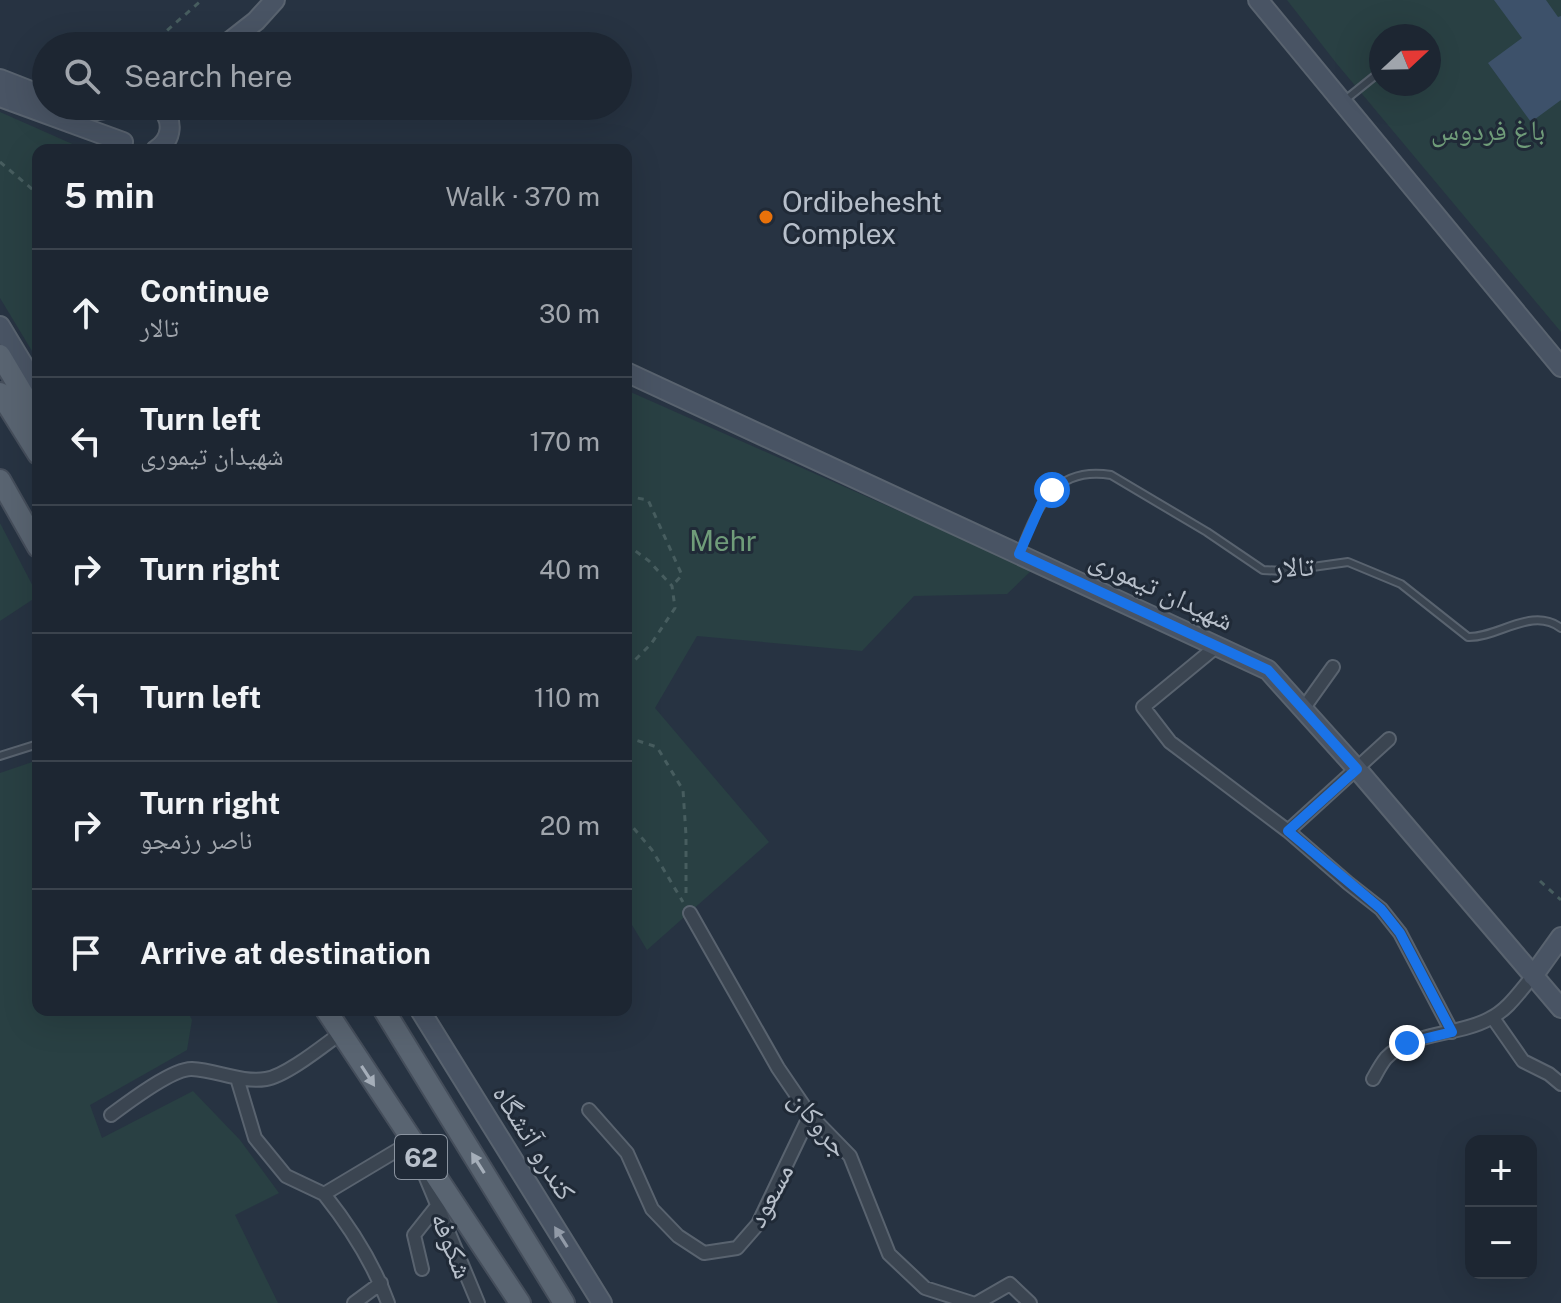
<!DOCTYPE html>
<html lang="en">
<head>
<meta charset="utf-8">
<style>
	:root { --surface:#1d2632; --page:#252e3a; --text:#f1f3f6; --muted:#a0a5ac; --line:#3b434d }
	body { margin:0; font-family:"Public Sans","Noto Naskh Arabic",sans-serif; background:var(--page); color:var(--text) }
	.controls { position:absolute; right:24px; bottom:24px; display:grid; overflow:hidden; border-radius:16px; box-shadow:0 8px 32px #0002 }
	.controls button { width:72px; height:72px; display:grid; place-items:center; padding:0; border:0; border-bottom:2px solid var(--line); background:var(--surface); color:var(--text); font:40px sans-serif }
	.compass { position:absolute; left:1369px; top:24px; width:72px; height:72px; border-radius:50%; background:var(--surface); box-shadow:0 8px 32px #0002; rotate:68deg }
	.stop { position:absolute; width:24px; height:24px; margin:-18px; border:6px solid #1a73e8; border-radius:50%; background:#fff }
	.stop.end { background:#1a73e8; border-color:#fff; box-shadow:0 2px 8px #0008 }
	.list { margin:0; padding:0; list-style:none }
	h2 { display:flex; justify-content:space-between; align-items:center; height:104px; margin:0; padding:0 32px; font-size:34px }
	h2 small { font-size:26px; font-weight:400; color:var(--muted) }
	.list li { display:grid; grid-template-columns:52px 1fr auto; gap:24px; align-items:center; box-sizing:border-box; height:128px; padding:0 32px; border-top:2px solid var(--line) }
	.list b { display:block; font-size:30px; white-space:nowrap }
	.list p { margin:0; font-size:26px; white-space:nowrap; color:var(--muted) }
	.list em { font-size:26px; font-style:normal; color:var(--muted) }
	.icon { flex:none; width:44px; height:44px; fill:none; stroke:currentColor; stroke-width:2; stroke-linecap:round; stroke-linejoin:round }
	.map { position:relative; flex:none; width:1561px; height:1303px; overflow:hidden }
	.search { position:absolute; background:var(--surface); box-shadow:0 8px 32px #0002; left:32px; top:32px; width:600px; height:88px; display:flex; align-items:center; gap:20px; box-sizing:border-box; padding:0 28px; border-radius:44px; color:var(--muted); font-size:30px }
	.panel { position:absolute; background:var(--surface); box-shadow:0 8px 32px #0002; left:32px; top:144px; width:600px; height:872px; border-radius:16px }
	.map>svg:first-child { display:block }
</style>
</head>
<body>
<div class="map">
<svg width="1561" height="1303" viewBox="0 0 1561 1303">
	<rect width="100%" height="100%" fill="#273342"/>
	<path fill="#294043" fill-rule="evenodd" d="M 1287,0 L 1561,0 L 1561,332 L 1337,64 ZM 1381,36 L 1429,36 L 1429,84 L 1381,84 Z
		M 0,112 L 86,150 L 38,150 L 38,361 L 0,298 Z
		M 626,390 L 1032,570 L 1007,594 L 914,596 L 862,651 L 697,636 L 655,708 L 769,842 L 647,950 L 626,915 Z
		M 0,523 L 38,596 L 0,621 Z
		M 38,760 L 38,1010 L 187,1010 L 192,1020 L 187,1050 L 90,1105 L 102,1138 L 193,1091 L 240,1140 L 279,1193 L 235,1215 L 278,1303 L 0,1303 L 0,773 Z"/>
	<path fill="#3d516a" d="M 1494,0 L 1546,0 L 1558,17 L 1561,16 L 1561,100 L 1531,122 L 1488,63 L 1522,38 Z"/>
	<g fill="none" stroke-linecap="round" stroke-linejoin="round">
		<g stroke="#59636f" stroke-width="10">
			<path id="lane" d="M 1345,100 L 1381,71
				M 1020,551 C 1038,506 1054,466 1111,475 L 1207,532 L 1263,570 L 1284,571 L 1348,562 L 1401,584 L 1468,637 C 1498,638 1532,606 1561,628
				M 0,756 L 38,744"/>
		</g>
		<g stroke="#59636f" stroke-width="16">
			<path id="street" d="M 1217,646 L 1143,707 L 1170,742 L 1288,831 L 1348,883 L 1381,909 L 1400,933 L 1452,1032
				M 1303,709 L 1333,667
				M 1288,831 L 1389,739
				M 690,913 L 778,1068 L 810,1115 L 850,1156 L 889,1254 L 925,1288 L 972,1303
				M 1493,1018 L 1523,1061 L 1549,1074 L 1561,1084
				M 237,1078 L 255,1138 L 286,1176 L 324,1194 L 411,1142 L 414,1149
				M 1373,1079 C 1377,1072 1381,1064 1386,1058 C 1412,1031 1458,1036 1489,1019 C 1508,1010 1520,991 1533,976
				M 589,1110 L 627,1153 L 652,1209 L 678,1236 L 704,1253 L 737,1248 L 758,1224 L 810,1115
				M 111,1115 C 127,1103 173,1068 192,1069 C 216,1070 241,1083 266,1079 C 286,1076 323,1046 341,1033
				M 421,1166 L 478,1303
				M 324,1194 C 351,1228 373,1262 388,1303
				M 422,1269 L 414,1235 L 437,1206
				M 354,1303 L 381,1283
				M 977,1303 L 1010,1284 L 1030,1303"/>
		</g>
		<g stroke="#59636f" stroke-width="22">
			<path id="secondary" d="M 1258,0 L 1561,367
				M 224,46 L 256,21 L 275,0
				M 0,79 L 46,97
				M 0,97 L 123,142
				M 70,106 L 97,110 L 128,106
				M 156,150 C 173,139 174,120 160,106
				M 0,326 L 38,389
				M 626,372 L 1268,670 L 1357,769 L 1561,1008
				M 1533,976 L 1561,937
				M 420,1010 L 602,1303"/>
		</g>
		<g stroke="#454e5b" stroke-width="24">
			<path id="primary" d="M 0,355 L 38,419
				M 0,393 L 38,454
				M 0,480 L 38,547
				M 326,1010 L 520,1303
				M 384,1010 L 564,1303"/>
		</g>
		<path stroke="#475d5f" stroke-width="3" stroke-dasharray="6 6" stroke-linecap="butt" d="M 149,46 L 202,0
			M 0,162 L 38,194
			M 626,496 L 648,500 L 682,575 L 672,586
			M 626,544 L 649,561 L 672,586 L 675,608 L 651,644 L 635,660 L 626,658
			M 626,590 L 630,602 L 626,617
			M 626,737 L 657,747 L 683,790 L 686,835 L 686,899
			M 626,819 L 652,850 L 683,902
			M 1540,881 L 1561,900"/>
		<use href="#lane" stroke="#3b4551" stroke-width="6"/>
		<use href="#street" stroke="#3b4551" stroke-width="12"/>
		<use href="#secondary" stroke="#495464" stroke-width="18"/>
		<use href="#primary" stroke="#596471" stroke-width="20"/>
	</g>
	<defs><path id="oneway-solid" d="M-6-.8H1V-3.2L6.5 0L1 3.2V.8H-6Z" transform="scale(2)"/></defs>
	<g fill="#a5aeb9">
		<use href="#oneway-solid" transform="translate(368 1076) rotate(57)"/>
		<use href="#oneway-solid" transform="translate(478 1163) rotate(-122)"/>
	</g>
	<use fill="#919aa7" href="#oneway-solid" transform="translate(561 1237) rotate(-122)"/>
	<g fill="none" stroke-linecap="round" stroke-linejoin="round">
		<path stroke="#1a73e8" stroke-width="10" d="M 1052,490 L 1041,504 L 1019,554 L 1268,670 L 1357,769 L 1288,831 L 1381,909 L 1400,933 L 1452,1032 L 1407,1043"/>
	</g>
	<circle fill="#e8710a" stroke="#202a37" stroke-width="3" cx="766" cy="217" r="8"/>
	<g text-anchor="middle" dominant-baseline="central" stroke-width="6" stroke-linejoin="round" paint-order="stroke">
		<rect fill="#202a37" stroke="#8a939f" stroke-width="2" x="395" y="1135" width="52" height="44" rx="6"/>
		<g font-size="26" font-weight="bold" fill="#b8c0cb">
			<text x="421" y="1157">62</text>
		</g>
		<g font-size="28" fill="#6f9c79" stroke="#202a37">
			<text x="1488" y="129">باغ فردوس</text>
			<text x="723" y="540">Mehr</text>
		</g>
		<g font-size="28" fill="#b8c0cb" stroke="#202a37" text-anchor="start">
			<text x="782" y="201">Ordibehesht<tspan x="782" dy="32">Complex</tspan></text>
		</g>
		<g font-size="28" fill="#b8c0cb" stroke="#202a37">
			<text transform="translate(1293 566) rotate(-2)">تالار</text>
			<text transform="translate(1162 589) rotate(25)">شهیدان تیموری</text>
			<text transform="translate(820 1123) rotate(51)">جروکان</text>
			<text transform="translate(535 1142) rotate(58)">کندرو آتشگاه</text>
			<text transform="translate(769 1195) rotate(-62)">مسعود</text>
			<text transform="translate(453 1245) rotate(68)">شکوفه</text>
		</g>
	</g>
</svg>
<div class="controls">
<button>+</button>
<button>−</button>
</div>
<svg class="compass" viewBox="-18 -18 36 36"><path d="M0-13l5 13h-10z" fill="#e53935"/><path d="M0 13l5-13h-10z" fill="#a0a5ac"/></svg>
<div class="stop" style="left:1052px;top:490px"></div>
<div class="stop end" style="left:1407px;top:1043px"></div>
<div class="search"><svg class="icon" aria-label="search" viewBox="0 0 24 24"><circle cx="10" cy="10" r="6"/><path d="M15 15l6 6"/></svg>Search here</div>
<section class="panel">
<h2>5 min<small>Walk · 370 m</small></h2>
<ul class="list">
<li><svg class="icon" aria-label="ahead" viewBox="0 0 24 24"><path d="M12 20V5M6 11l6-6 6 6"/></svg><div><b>Continue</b><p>تالار</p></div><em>30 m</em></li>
<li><svg class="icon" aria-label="left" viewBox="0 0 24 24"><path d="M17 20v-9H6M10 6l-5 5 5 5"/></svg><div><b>Turn left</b><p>شهیدان تیموری</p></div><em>170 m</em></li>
<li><svg class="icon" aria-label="right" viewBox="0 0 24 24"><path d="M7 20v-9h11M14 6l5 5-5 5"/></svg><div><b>Turn right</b></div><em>40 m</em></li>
<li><svg class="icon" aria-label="left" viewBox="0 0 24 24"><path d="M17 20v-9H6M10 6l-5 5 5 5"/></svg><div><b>Turn left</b></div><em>110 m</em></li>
<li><svg class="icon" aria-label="right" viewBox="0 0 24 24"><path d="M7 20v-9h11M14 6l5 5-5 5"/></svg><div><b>Turn right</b><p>ناصر رزمجو</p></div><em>20 m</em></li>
<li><svg class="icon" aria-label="arrive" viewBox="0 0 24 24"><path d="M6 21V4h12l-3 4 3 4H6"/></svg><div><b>Arrive at destination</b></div></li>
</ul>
</section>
</div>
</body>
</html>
